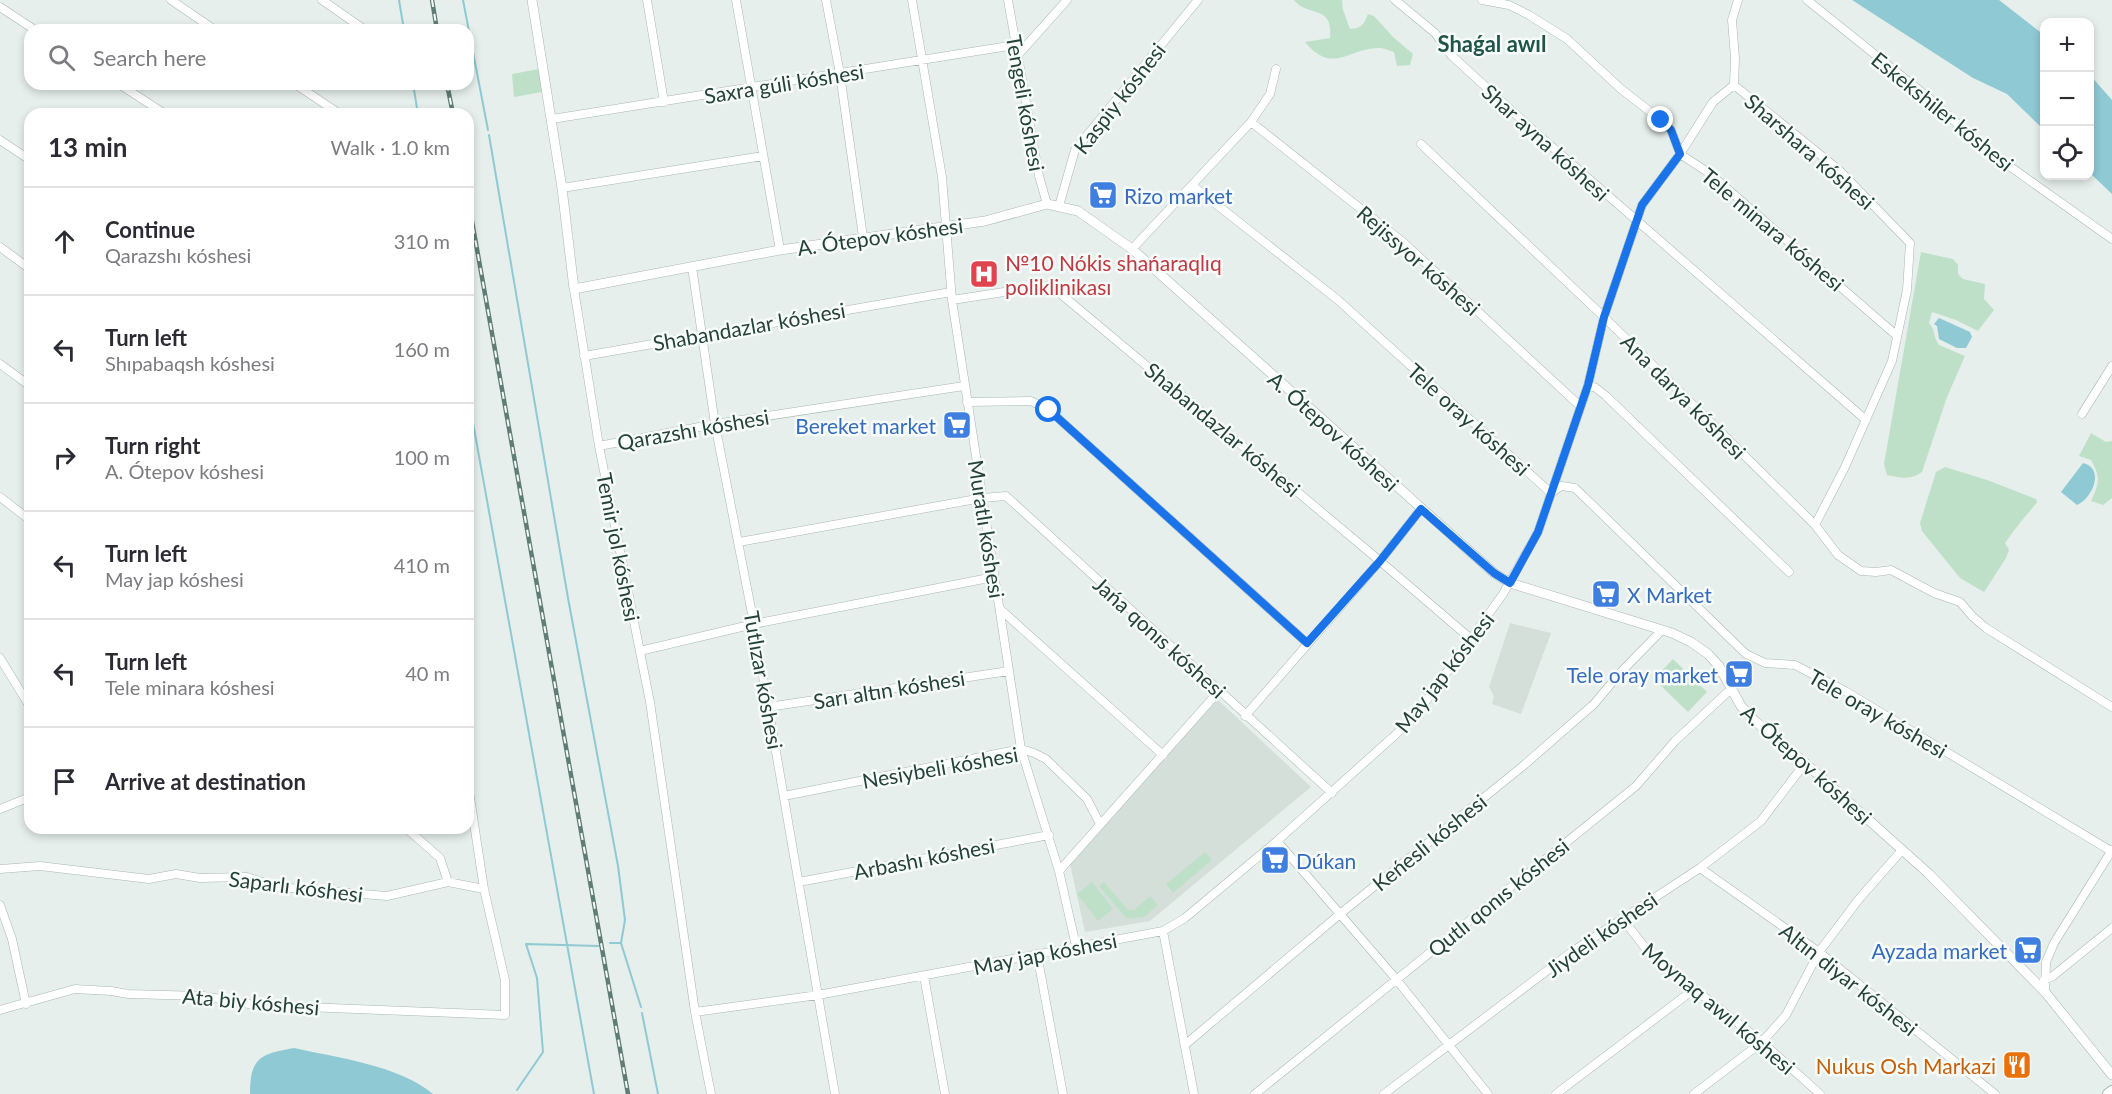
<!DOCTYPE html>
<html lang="en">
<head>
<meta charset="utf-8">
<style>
	:root { --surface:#fff; --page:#f7f7f7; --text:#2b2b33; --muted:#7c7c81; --line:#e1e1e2 }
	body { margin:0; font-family:Lato,sans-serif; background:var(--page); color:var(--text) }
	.controls { position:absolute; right:18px; top:18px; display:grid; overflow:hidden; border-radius:12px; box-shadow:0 3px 9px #0003 }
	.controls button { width:54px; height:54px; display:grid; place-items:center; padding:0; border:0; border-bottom:2px solid var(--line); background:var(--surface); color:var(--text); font:30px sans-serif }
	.stop { position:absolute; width:18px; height:18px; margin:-14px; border:4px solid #1a73e8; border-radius:50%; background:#fff }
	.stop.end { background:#1a73e8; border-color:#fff; box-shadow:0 2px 6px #0008 }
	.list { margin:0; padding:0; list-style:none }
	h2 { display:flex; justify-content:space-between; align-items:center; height:78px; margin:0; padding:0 24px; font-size:26px }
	h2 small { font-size:20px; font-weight:400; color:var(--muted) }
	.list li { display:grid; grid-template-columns:39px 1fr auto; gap:18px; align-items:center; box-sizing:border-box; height:108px; padding:0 24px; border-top:2px solid var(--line) }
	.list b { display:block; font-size:22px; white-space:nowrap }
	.list p { margin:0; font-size:20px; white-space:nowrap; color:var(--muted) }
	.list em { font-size:20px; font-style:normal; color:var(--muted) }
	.icon { flex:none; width:33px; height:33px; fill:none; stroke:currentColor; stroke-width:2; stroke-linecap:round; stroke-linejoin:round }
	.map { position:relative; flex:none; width:2112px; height:1094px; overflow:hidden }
	.search { position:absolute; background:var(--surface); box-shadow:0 3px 9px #0003; left:24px; top:24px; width:450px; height:66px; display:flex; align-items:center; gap:15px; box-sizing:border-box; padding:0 21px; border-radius:18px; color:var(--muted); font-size:22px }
	.panel { position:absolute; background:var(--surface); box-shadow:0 3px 9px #0003; left:24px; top:108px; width:450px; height:726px; border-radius:18px }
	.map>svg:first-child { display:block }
</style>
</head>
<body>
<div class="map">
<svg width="2112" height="1094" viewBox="0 0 2112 1094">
	<rect width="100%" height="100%" fill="#e6efeb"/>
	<path fill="#d4dfda" d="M 1510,623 L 1551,633 L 1521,714 L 1492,704 L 1494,696 L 1489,687 Z
		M 1217,699 L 1311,787 L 1150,921 L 1085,932 L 1070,864 Z"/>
	<path fill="#bfe0c8" d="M 1294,0 L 1342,0 L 1343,10 L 1350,29 C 1362,28 1364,24 1368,14 L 1374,16 L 1393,37 L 1413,54 L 1410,65 L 1397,66 L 1394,52 C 1390,51 1384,48 1380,48 C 1349,47 1333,76 1305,42 L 1330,38 C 1333,3 1308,18 1294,0 Z
		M 539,69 L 542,92 L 514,97 L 512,74 Z
		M 1921,252 L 1953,259 L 1958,265 L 1958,274 L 1963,279 L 1985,284 L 1984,299 L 1994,310 L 1978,331 L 1956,320 L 1932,312 L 1929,323 C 1936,331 1933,337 1939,345 L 1965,356 L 1947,397 L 1922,472 C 1911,480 1900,478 1887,475 L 1884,464 Z
		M 2091,433 L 2106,442 L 2112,441 L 2112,498 L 2103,505 L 2091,501 C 2099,484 2101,477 2091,460 L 2079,456 Z
		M 1945,467 L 1987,480 L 2036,499 L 2037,502 C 2026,516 2015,528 2005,543 L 2009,550 L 2006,558 L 1984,592 L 1960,578 L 1922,531 L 1920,523 L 1936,472 Z
		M 1673,659 L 1707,692 L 1688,712 L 1654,679 Z
		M 1205,852 L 1212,860 L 1173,893 L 1166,884 Z
		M 1092,882 L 1113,909 L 1098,921 L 1077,894 Z
		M 1104,882 L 1128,910 L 1134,910 L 1150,896 L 1158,905 L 1144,917 L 1127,919 L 1099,886 Z"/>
	<path fill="#8ec9d4" d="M 1852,0 L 1999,0 L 2044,35 L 2044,130 L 2007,94 L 1973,78 Z
		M 2090,75 L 2112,100 L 2112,194 L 2090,173 Z
		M 1939,318 L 1970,332 L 1972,337 L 1966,348 L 1957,348 L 1939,339 L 1937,326 L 1934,324 Z
		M 2083,463 C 2105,468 2093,498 2077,505 L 2061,492 Z
		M 294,1048 C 338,1058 398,1065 433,1094 L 250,1094 C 250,1058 260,1054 294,1048 Z"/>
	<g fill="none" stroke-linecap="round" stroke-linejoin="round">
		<path stroke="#8ec9d4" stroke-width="2" d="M 399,0 L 404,30
			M 463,0 L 488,130
			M 413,84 L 418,114
			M 489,135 L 568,598 L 618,866 L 625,920 L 621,943 L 610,943
			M 468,395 L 594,1094
			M 621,943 L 641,1007
			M 642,1013 L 658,1094
			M 517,1090 L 543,1052 L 537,978 L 526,944 L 599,946"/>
		<g stroke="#a8b8b2" stroke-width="9">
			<path id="minor" d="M 171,0 L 215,30
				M 322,0 L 365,30
				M 647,0 L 664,102
				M 736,0 L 780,250
				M 826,0 L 840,74 L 863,237
				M 912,0 L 942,177 L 952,300 L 1021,749 L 1059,871 L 1076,946
				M 1008,0 L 1039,176 L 1047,204
				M 1395,0 L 1435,33 L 1451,55 L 1535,132 L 1866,420
				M 1482,0 L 1509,5 L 1529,15 L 1567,39 L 1621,89 L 1661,120 L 1671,130 L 1680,154 L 1709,173 L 1896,335
				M 1807,0 L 1929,98 L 1984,148 L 2112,239
				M 0,7 L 35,30
				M 1017,56 L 1067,0
				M 119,84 L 165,114
				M 295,84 L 340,114
				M 1734,85 L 1839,170 L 1910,243 L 1907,290 L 1892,361 L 1845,467 L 1815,525
				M 552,119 L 1015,45
				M 1251,122 L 1404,243 L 1580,406
				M 0,140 L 30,160
				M 1421,144 L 1604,317 L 1815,525 L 1838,555 L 1861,571 L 1876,572 L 1891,570 L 1934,593 L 1960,602 L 1973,617 L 1986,628 L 2112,707
				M 1193,186 L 1338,300 L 1551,493 L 1561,486 L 1575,488 L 1746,654 L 1765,663 L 1795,665 L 1845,691 L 2111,851
				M 562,188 L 763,156
				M 1059,206 L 1075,150 L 1198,0
				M 0,247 L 30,269
				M 1132,249 L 1251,122 L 1270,94 L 1276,69
				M 692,267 L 715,424 L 754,624 L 835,1094
				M 574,289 L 599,446 L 650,702 L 695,1012 L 711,1094
				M 952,300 L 1050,285 L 1380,561 L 1471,639
				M 584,356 L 951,292
				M 0,364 L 30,386
				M 1588,385 L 1596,388 L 1606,396 L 1789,572
				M 967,402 L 1031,401 L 1049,410 L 1307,643
				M 2082,414 L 2112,366
				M 599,446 L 715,424 L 964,386
				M 0,497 L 30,520
				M 739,542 L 982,498 L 1006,496 L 1332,793
				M 1000,609 L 1163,755
				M 640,651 L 754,624 L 994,577
				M 0,658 L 30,707
				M 768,707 L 1009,671
				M 1245,716 L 1380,561 L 1421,509
				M 784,796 L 1021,749 L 1034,753 L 1046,759 L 1087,799 L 1100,824
				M 0,809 L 30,797
				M 406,828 L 440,858 L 448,882
				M 1277,841 L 1396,979 L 1488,1094
				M 1700,868 L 1819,952 L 1995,1094
				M 0,869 L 40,866 L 149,879 L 176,874 L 200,878 L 247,877 L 277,887 L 387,896 L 448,882 L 484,889
				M 1059,871 L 1220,690
				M 799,882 L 1049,835
				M 0,905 L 12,939 L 26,1004
				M 1622,918 L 1650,954 L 1762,1042 L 1820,1094
				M 1163,931 L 1194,1094
				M 1037,954 L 1063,1094
				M 924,976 L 945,1094
				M 2044,980 L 2053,976 L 2112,928
				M 2045,992 L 2046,962 L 2054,943 L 2112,850
				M 0,1010 L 75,989 L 111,991 L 128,994 L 203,996 L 249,1004 L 281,1006 L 505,1015 L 505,980 L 484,889 L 468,784
				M 695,1012 L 818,995 L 1163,931 L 1185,918 L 1277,841 L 1414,718 L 1503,594 L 1538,532 L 1588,385 L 1604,317 L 1642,205 L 1680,154 L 1713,102 L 1734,85 L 1735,58 L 1732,20 L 1738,0
				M 1186,1044 L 1340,914 L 1523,766 L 1594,704 L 1620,673 L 1662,630
				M 1255,1094 L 1636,786 L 1675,741 L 1731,689
				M 1384,1094 L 1573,951 L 1700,868 L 1761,821 L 1805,763
				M 1556,1094 L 1693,990
				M 1694,1094 L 1762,1042 L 1786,1015 L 1819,952 L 1859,899 L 1902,850"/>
		</g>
		<g stroke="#a8b8b2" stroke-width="10">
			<path id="tertiary" d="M 532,0 L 562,188 L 574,289 L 780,250 L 985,221 L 1047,204 L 1078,211 L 1132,249 L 1494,573 L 1510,583 L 1672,633 L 1691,642 L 1708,654 L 1719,666 L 1741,706 L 1755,721 L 1805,763 L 1928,873 L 2045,992 L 2112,1075"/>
		</g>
		<g stroke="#a4bbb3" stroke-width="12">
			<path id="secondary" d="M 2108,1094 L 2112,1091"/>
		</g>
		<use href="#minor" stroke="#fff" stroke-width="8"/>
		<use href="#tertiary" stroke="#fff" stroke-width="9"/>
		<use href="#secondary" stroke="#fff" stroke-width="10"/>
		<g stroke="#5f7d75" stroke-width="4.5">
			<path id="rail" d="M 432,0 L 437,30
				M 447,84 L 453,114
				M 468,199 L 628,1094"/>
		</g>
		<use href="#rail" stroke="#f7fbf9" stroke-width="2" stroke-dasharray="7" stroke-linecap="butt"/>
	</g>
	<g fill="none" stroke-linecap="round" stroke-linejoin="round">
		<path stroke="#1a73e8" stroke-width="8" d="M 1049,410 L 1307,643 L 1380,561 L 1421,509 L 1494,573 L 1510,583 L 1538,532 L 1588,385 L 1604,317 L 1642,205 L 1680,154 L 1671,130 L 1661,120"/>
	</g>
	<defs>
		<g id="supermarket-square" transform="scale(1.5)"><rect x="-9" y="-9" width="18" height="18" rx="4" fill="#3f7fe0" stroke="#f7fbf9"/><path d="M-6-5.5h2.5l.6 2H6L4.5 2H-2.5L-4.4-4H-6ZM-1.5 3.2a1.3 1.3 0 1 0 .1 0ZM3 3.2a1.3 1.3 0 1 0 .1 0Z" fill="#fff"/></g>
		<g id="hospital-square" transform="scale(1.5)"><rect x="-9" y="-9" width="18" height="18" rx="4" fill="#e0444e" stroke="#f7fbf9"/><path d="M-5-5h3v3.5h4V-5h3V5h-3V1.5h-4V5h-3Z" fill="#fff"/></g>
		<g id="restaurant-square" transform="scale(1.5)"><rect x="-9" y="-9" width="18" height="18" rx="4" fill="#e8710a" stroke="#f7fbf9"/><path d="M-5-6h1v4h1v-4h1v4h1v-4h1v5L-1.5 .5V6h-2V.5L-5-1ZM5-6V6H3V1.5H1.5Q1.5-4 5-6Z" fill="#fff"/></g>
	</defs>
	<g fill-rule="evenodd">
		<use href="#supermarket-square" x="1103" y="195"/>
		<use href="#hospital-square" x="984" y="274"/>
		<use href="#supermarket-square" x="957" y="425"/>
		<use href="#supermarket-square" x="1606" y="594"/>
		<use href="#supermarket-square" x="1739" y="674"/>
		<use href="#supermarket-square" x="1275" y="860"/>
		<use href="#supermarket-square" x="2028" y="950"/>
		<use href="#restaurant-square" x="2017" y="1065"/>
	</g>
	<g text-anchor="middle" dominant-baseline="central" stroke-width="5" stroke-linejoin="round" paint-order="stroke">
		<g font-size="21" fill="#24423a" stroke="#f7fbf9">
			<text transform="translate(784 83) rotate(-9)">Saxra gúli kóshesi</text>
			<text transform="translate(1119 98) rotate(-52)">Kaspiy kóshesi</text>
			<text transform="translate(1026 103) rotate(80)">Tengeli kóshesi</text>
			<text transform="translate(1943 111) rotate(39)">Eskekshiler kóshesi</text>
			<text transform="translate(1546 142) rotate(42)">Shar ayna kóshesi</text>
			<text transform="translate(1810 151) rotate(41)">Sharshara kóshesi</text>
			<text transform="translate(1773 229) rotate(40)">Tele minara kóshesi</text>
			<text transform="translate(880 236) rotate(-8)">A. Ótepov kóshesi</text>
			<text transform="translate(1419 260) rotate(41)">Rejissyor kóshesi</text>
			<text transform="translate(749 326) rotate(-10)">Shabandazlar kóshesi</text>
			<text transform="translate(1684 396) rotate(45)">Ana darya kóshesi</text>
			<text transform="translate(1469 419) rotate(42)">Tele oray kóshesi</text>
			<text transform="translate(693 429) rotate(-10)">Qarazshı kóshesi</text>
			<text transform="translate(1223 429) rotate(40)">Shabandazlar kóshesi</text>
			<text transform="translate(1334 431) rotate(42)">A. Ótepov kóshesi</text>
			<text transform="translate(987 529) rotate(81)">Muratlı kóshesi</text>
			<text transform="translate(619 547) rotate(79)">Temir jol kóshesi</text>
			<text transform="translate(1160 637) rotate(42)">Jańa qonıs kóshesi</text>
			<text transform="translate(1444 672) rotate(-52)">May jap kóshesi</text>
			<text transform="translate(764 680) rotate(80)">Tutlızar kóshesi</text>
			<text transform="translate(889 689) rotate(-9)">Sarı altın kóshesi</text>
			<text transform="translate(1878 713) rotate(30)">Tele oray kóshesi</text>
			<text transform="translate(1807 764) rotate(42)">A. Ótepov kóshesi</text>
			<text transform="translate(940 767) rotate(-10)">Nesiybeli kóshesi</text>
			<text transform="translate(1429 842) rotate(-39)">Keńesli kóshesi</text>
			<text transform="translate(924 858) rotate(-11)">Arbashı kóshesi</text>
			<text transform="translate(296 886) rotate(7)">Saparlı kóshesi</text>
			<text transform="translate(1498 897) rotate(-39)">Qutlı qonıs kóshesi</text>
			<text transform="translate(1601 934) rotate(-35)">Jiydeli kóshesi</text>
			<text transform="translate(1045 953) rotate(-11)">May jap kóshesi</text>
			<text transform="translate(1849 979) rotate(38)">Altın diyar kóshesi</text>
			<text transform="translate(251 1001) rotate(5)">Ata biy kóshesi</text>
			<text transform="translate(1719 1008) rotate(40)">Moynaq awıl kóshesi</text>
		</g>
		<g font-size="21" fill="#366cbe" stroke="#f7fbf9" text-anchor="start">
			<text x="1124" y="195">Rizo market</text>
			<text x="936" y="425" text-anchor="end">Bereket market</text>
			<text x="1627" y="594">X Market</text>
			<text x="1718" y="674" text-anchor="end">Tele oray market</text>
			<text x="1296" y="860">Dúkan</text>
			<text x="2007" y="950" text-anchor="end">Ayzada market</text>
		</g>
		<g font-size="21" fill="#be3a42" stroke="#f7fbf9" text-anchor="start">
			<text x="1005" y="262">№10 Nókis shańaraqlıq<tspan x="1005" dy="24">poliklinikası</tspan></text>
		</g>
		<g font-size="21" fill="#c56008" stroke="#f7fbf9" text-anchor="end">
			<text x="1996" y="1065">Nukus Osh Markazi</text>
		</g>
		<g font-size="22" font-weight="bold" fill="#1f5548" stroke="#f7fbf9">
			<text x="1492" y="43">Shaǵal awıl</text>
		</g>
	</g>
</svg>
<div class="controls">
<button>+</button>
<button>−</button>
<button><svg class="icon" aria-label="locate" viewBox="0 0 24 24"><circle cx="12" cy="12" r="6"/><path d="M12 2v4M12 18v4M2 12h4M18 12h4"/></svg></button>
</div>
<div class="stop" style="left:1049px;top:410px"></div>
<div class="stop end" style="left:1661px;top:120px"></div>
<div class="search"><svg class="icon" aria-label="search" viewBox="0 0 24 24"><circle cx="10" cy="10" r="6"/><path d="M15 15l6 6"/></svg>Search here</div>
<section class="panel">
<h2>13 min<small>Walk · 1.0 km</small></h2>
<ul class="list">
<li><svg class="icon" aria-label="ahead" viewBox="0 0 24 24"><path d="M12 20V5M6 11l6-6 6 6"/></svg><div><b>Continue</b><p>Qarazshı kóshesi</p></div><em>310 m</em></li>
<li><svg class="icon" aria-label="left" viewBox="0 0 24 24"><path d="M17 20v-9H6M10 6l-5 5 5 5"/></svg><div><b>Turn left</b><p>Shıpabaqsh kóshesi</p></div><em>160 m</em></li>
<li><svg class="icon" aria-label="right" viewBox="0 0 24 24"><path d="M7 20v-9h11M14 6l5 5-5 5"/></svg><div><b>Turn right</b><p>A. Ótepov kóshesi</p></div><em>100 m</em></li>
<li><svg class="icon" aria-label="left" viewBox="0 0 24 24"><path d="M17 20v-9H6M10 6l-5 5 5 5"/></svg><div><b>Turn left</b><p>May jap kóshesi</p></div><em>410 m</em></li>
<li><svg class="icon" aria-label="left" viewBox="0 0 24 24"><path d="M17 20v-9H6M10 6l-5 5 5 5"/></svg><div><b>Turn left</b><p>Tele minara kóshesi</p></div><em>40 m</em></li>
<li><svg class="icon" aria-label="arrive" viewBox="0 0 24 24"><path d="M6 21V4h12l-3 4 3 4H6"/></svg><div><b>Arrive at destination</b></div></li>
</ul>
</section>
</div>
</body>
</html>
